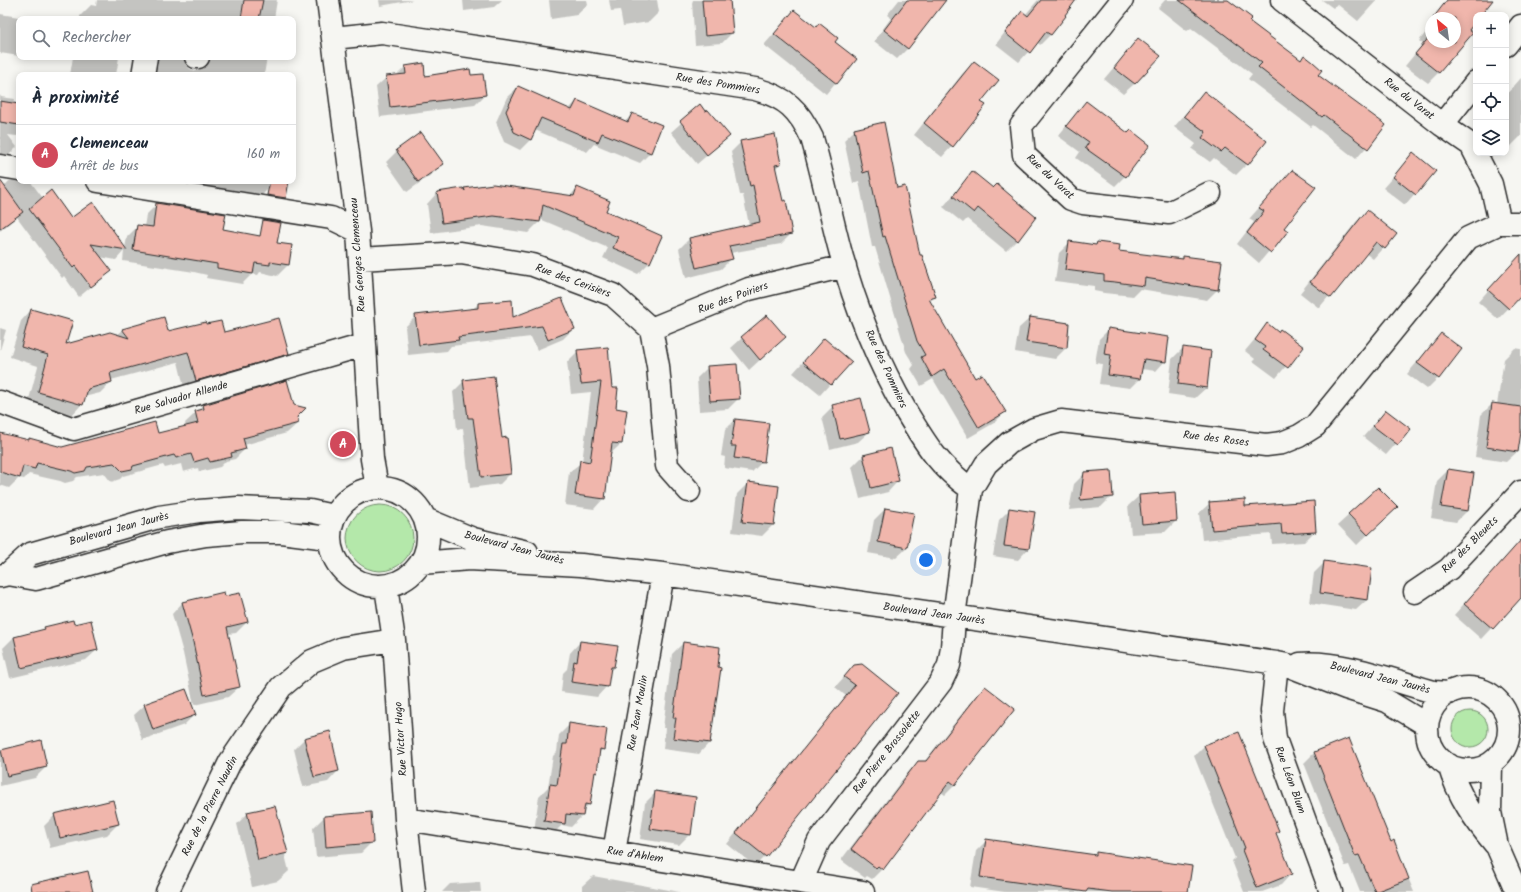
<!DOCTYPE html>
<html lang="fr">
<head>
<meta charset="utf-8">
<style>
	:root { --surface:#fff; --page:#f2f2f3; --text:#1f2937; --muted:#747a83; --line:#e0e1e3; --accent:#d1495b }
	body { margin:0; font-family:Kalam,sans-serif; background:var(--page); color:var(--text) }
	.controls { position:absolute; right:12px; top:12px; display:grid; overflow:hidden; border-radius:8px; box-shadow:0 2px 10px #0003 }
	.controls button { width:36px; height:36px; display:grid; place-items:center; padding:0; border:0; border-bottom:1px solid var(--line); background:var(--surface); color:var(--text); font:20px sans-serif }
	.compass { position:absolute; left:1425px; top:12px; width:36px; height:36px; border-radius:50%; background:var(--surface); box-shadow:0 2px 10px #0003; rotate:331deg }
	.you { position:absolute; left:926px; top:560px; width:14px; height:14px; margin:-10px; border:3px solid #fff; border-radius:50%; background:#1a73e8; box-shadow:0 0 0 6px #1a73e833 }
	.badge { display:grid; place-items:center; width:26px; height:26px; border-radius:50%; background:var(--accent); color:#fff; font-size:13px; font-weight:700 }
	.pin { position:absolute; translate:-50% -50%; border:2px solid #fff; box-shadow:0 1px 4px #0006 }
	.list { margin:0; padding:0; list-style:none }
	h2 { display:flex; justify-content:space-between; align-items:center; height:52px; margin:0; padding:0 16px; font-size:17px }
	h2 small { font-size:13px; font-weight:400; color:var(--muted) }
	.list li { display:grid; grid-template-columns:26px 1fr auto; gap:12px; align-items:center; box-sizing:border-box; height:60px; padding:0 16px; border-top:1px solid var(--line) }
	.list b { display:block; font-size:15px; white-space:nowrap }
	.list p { margin:0; font-size:13px; white-space:nowrap; color:var(--muted) }
	.list em { font-size:13px; font-style:normal; color:var(--muted) }
	.icon { flex:none; width:22px; height:22px; fill:none; stroke:currentColor; stroke-width:2; stroke-linecap:round; stroke-linejoin:round }
	.map { position:relative; flex:none; width:1521px; height:892px; overflow:hidden }
	.search { position:absolute; background:var(--surface); box-shadow:0 2px 10px #0003; left:16px; top:16px; width:280px; height:44px; display:flex; align-items:center; gap:10px; box-sizing:border-box; padding:0 14px; border-radius:8px; color:var(--muted); font-size:15px }
	.panel { position:absolute; background:var(--surface); box-shadow:0 2px 10px #0003; left:16px; top:72px; width:280px; height:112px; border-radius:8px }
	.map>svg:first-child { display:block }
</style>
</head>
<body>
<div class="map">
<svg width="1521" height="892" viewBox="0 0 1521 892">
	<rect width="100%" height="100%" fill="#f6f6f2"/>
	<filter id="ink" filterUnits="userSpaceOnUse"><feTurbulence type="fractalNoise" baseFrequency=".025" numOctaves="2"/><feDisplacementMap in="SourceGraphic" scale="8" xChannelSelector="R" yChannelSelector="G"/><feConvolveMatrix kernelMatrix="1 2 1 2 8 2 1 2 1" color-interpolation-filters="sRGB"/></filter>
	<g filter="url(#ink)">
		<path fill="#b4e8aa" stroke="#708a6a" d="M347 538a33 33 0 1 1 66 0a33 33 0 1 1-66 0Z
			M1452 729a18 18 0 1 1 36 0a18 18 0 1 1-36 0Z"/>
		<path fill="#0003" d="M 97,0 L 277,0 L 274,19 L 80,19 L 80,16 L 91,5 L 96,6 Z
			M 379,0 L 413,0 L 380,6 Z
			M 463,0 L 502,0 L 494,7 L 464,11 Z
			M 549,0 L 587,0 L 588,4 L 577,15 L 551,19 Z
			M 609,0 L 657,0 L 659,12 L 649,22 L 623,26 L 620,10 L 611,11 Z
			M 693,0 L 729,0 L 732,33 L 722,43 L 695,45 L 692,3 Z
			M 899,0 L 945,0 L 908,48 L 897,59 L 874,41 L 891,18 L 887,15 Z
			M 1038,0 L 1075,0 L 1051,34 L 1040,45 L 1037,42 L 1019,62 L 996,44 L 1012,23 L 1022,13 L 1025,15 Z
			M 1165,0 L 1229,0 L 1228,1 L 1248,21 L 1300,61 L 1304,57 L 1317,75 L 1385,126 L 1356,159 L 1313,125 L 1311,127 L 1248,79 L 1252,74 L 1191,28 L 1187,31 L 1158,8 Z
			M 1322,0 L 1377,0 L 1358,21 L 1337,4 L 1333,8 Z
			M 1452,0 L 1491,0 L 1479,15 L 1476,15 L 1476,19 L 1439,72 L 1428,83 L 1405,66 L 1423,44 L 1419,41 L 1431,26 L 1431,42 L 1455,42 L 1455,18 L 1438,18 Z
			M 794,11 L 855,59 L 826,94 L 764,45 Z
			M 0,14 L 32,19 L 19,19 L 19,56 L 0,53 Z
			M 1138,39 L 1160,56 L 1143,76 L 1123,94 L 1104,79 Z
			M 73,57 L 119,57 L 116,75 L 70,75 Z
			M 154,57 L 183,57 L 185,64 L 190,69 L 196,71 L 200,69 L 198,61 L 194,57 L 267,57 L 264,75 L 151,75 Z
			M 974,62 L 980,102 L 952,146 L 942,157 L 914,135 L 963,73 Z
			M 405,67 L 424,77 L 470,77 L 485,95 L 475,105 L 380,117 L 376,87 L 387,77 L 396,76 Z
			M 1521,78 L 1521,136 L 1509,148 L 1506,145 L 1506,95 Z
			M 518,87 L 569,109 L 577,101 L 625,122 L 632,114 L 661,126 L 650,153 L 640,163 L 594,144 L 587,152 L 535,130 L 530,140 L 520,150 L 504,142 L 496,122 L 507,97 Z
			M 1204,92 L 1247,164 L 1236,175 L 1214,158 L 1210,162 L 1192,149 L 1196,144 L 1174,127 Z
			M 0,95 L 1,97 L 15,99 L 14,104 L 19,105 L 19,134 L 17,136 L 8,135 L 17,147 L 7,157 L 0,156 Z
			M 1086,102 L 1125,176 L 1115,186 L 1076,158 L 1080,152 L 1058,136 Z
			M 700,106 L 719,145 L 697,164 L 671,132 Z
			M 855,130 L 920,257 L 935,297 L 929,302 L 975,379 L 1005,412 L 994,423 L 968,438 L 933,379 L 921,386 L 911,369 L 914,365 L 906,352 L 875,247 L 872,247 L 859,181 L 853,183 L 844,140 Z
			M 741,142 L 780,164 L 775,169 L 791,234 L 781,244 L 730,253 L 731,259 L 721,269 L 686,278 L 679,249 L 689,239 L 749,225 L 743,195 L 740,195 L 731,152 Z
			M 397,151 L 443,164 L 432,174 L 407,192 L 386,162 Z
			M 1413,154 L 1434,171 L 1405,205 L 1383,188 Z
			M 972,173 L 1017,240 L 1006,251 L 967,219 L 963,223 L 943,207 Z
			M 9,181 L 30,181 L 49,206 L 125,248 L 127,237 L 138,226 L 144,227 L 146,215 L 157,204 L 222,230 L 288,265 L 277,276 L 260,272 L 258,275 L 252,274 L 242,284 L 206,278 L 207,275 L 194,272 L 123,261 L 124,251 L 116,260 L 100,257 L 110,271 L 79,297 L 64,276 L 62,278 L 17,217 L 0,231 L 0,182 L 4,187 Z
			M 151,181 L 270,181 L 268,189 L 258,199 Z
			M 1282,182 L 1283,228 L 1286,231 L 1259,263 L 1237,244 L 1254,222 L 1249,219 Z
			M 577,188 L 605,212 L 661,236 L 649,263 L 638,274 L 603,258 L 608,248 L 540,219 L 539,222 L 528,233 L 482,226 L 431,233 L 427,204 L 437,193 L 465,189 L 570,196 Z
			M 1367,211 L 1395,234 L 1373,259 L 1365,253 L 1319,308 L 1300,293 L 1356,222 Z
			M 1070,242 L 1095,246 L 1097,243 L 1118,251 L 1181,259 L 1183,257 L 1217,290 L 1207,300 L 1140,289 L 1133,296 L 1104,293 L 1094,291 L 1094,286 L 1055,281 L 1059,253 Z
			M 1521,262 L 1521,295 L 1498,319 L 1478,302 L 1507,269 Z
			M 478,304 L 513,319 L 574,328 L 563,339 L 537,350 L 531,337 L 451,346 L 447,351 L 408,355 L 405,327 L 416,316 L 473,309 Z
			M 31,310 L 65,345 L 117,335 L 123,330 L 168,333 L 206,326 L 223,334 L 287,354 L 277,364 L 185,391 L 178,362 L 111,380 L 111,382 L 100,393 L 84,397 L 82,404 L 72,415 L 28,403 L 38,366 L 10,357 L 21,321 Z
			M 1030,318 L 1068,324 L 1066,348 L 1055,359 L 1015,352 L 1019,328 Z
			M 1267,325 L 1302,347 L 1276,378 L 1253,361 L 1255,359 L 1245,351 Z
			M 0,328 L 6,330 L 0,350 Z
			M 1109,329 L 1165,361 L 1156,371 L 1141,369 L 1139,379 L 1130,388 L 1099,384 L 1102,364 L 1095,363 L 1099,339 Z
			M 1441,334 L 1438,378 L 1427,389 L 1407,374 Z
			M 742,338 L 774,347 L 749,370 L 731,348 Z
			M 607,348 L 621,444 L 609,455 L 604,498 L 594,509 L 565,505 L 569,472 L 582,462 L 591,392 L 571,394 L 567,362 L 578,351 Z
			M 1183,348 L 1206,388 L 1195,398 L 1168,394 L 1172,359 Z
			M 1515,348 L 1521,349 L 1521,425 L 1517,452 L 1506,462 L 1475,457 L 1481,415 L 1492,404 L 1497,405 L 1504,359 Z
			M 813,351 L 830,384 L 820,395 L 793,373 Z
			M 708,367 L 739,398 L 728,409 L 699,411 L 697,378 Z
			M 287,381 L 298,423 L 287,433 L 244,445 L 245,449 L 235,459 L 226,461 L 220,467 L 199,472 L 198,468 L 183,472 L 181,464 L 165,468 L 163,465 L 123,476 L 120,479 L 111,482 L 104,473 L 77,477 L 73,481 L 65,483 L 60,481 L 29,474 L 24,479 L 19,478 L 9,488 L 0,485 L 0,434 L 27,441 L 29,439 L 62,448 L 158,434 L 186,427 L 185,423 L 203,406 Z
			M 464,381 L 510,474 L 500,484 L 470,488 L 463,428 L 457,429 L 453,392 Z
			M 833,406 L 869,432 L 858,442 L 830,449 L 822,417 Z
			M 1386,411 L 1409,429 L 1386,455 L 1363,437 Z
			M 735,420 L 763,461 L 752,472 L 724,468 L 725,457 L 721,456 L 725,430 Z
			M 890,449 L 898,481 L 888,492 L 860,499 L 852,467 L 863,456 Z
			M 1448,470 L 1467,511 L 1456,522 L 1431,518 L 1437,481 Z
			M 1085,473 L 1112,496 L 1101,507 L 1069,510 L 1074,484 Z
			M 748,483 L 778,487 L 773,525 L 762,536 L 732,532 L 737,494 Z
			M 1174,493 L 1176,521 L 1165,532 L 1131,534 L 1128,506 L 1139,496 Z
			M 1210,503 L 1315,531 L 1304,542 L 1272,544 L 1271,534 L 1202,540 L 1199,513 Z
			M 885,509 L 907,548 L 896,558 L 868,553 L 874,520 Z
			M 1010,509 L 1028,549 L 1018,560 L 993,556 L 999,520 Z
			M 1349,515 L 1385,518 L 1357,545 L 1338,525 Z
			M 1521,540 L 1521,586 L 1512,606 L 1481,639 L 1454,615 Z
			M 1325,562 L 1367,600 L 1356,610 L 1310,603 L 1314,573 Z
			M 225,598 L 247,622 L 236,633 L 228,634 L 239,687 L 228,697 L 194,705 L 183,653 L 172,614 L 182,603 Z
			M 73,626 L 97,650 L 86,660 L 10,678 L 3,648 L 14,637 L 41,631 L 45,628 Z
			M 580,642 L 614,667 L 610,671 L 607,686 L 597,697 L 561,692 L 563,673 L 567,669 L 570,653 Z
			M 683,643 L 709,743 L 699,754 L 663,749 L 665,728 L 663,728 L 672,654 Z
			M 854,666 L 896,693 L 765,856 L 755,866 L 727,844 L 846,696 L 835,687 Z
			M 985,687 L 955,785 L 945,795 L 941,792 L 882,869 L 872,879 L 867,876 L 865,878 L 841,860 L 908,772 L 919,762 L 924,762 L 975,697 Z
			M 145,705 L 194,715 L 184,725 L 142,740 L 134,715 Z
			M 570,724 L 603,749 L 599,753 L 589,804 L 583,811 L 582,816 L 571,827 L 562,825 L 553,834 L 534,831 L 539,796 L 548,787 L 553,756 L 557,752 L 559,735 Z
			M 1238,733 L 1278,831 L 1275,834 L 1291,874 L 1281,885 L 1262,892 L 1244,892 L 1232,861 L 1235,858 L 1194,756 L 1204,746 Z
			M 305,738 L 338,771 L 328,782 L 303,787 L 294,749 Z
			M 2,751 L 46,767 L 35,778 L 0,786 L 0,752 Z
			M 1314,753 L 1390,843 L 1393,841 L 1414,892 L 1360,892 L 1349,865 L 1345,866 L 1304,763 Z
			M 655,793 L 690,834 L 679,845 L 640,839 L 645,803 Z
			M 248,813 L 287,853 L 285,855 L 289,871 L 278,881 L 252,887 L 237,824 Z
			M 370,814 L 372,842 L 361,853 L 316,857 L 313,828 L 324,817 Z
			M 55,815 L 118,824 L 107,835 L 50,848 L 44,826 Z
			M 986,841 L 1094,856 L 1097,853 L 1187,892 L 1005,892 L 970,887 L 976,851 Z
			M 593,876 L 680,892 L 582,892 L 582,886 Z
			M 480,882 L 481,892 L 442,892 L 450,884 Z"/>
		<path fill="#f0b6ac" stroke="#2b2b2b" d="M 244,0 L 263,0 L 259,19 L 241,19 Z
			M 702,0 L 730,0 L 733,33 L 705,36 Z
			M 907,0 L 946,0 L 908,49 L 884,30 Z
			M 1041,0 L 1076,0 L 1065,15 L 1066,16 L 1051,35 L 1046,32 L 1030,53 L 1005,33 L 1022,11 L 1028,16 Z
			M 1179,0 L 1228,0 L 1252,18 L 1249,21 L 1301,60 L 1304,55 L 1313,62 L 1322,70 L 1318,75 L 1386,125 L 1368,149 L 1324,115 L 1322,117 L 1258,67 L 1262,63 Z
			M 1447,0 L 1493,0 L 1481,15 L 1476,15 L 1476,21 L 1469,30 L 1473,33 L 1439,73 L 1415,54 L 1431,35 L 1431,42 L 1455,42 L 1455,18 L 1433,18 Z
			M 794,10 L 816,27 L 819,23 L 838,38 L 835,42 L 857,59 L 837,84 L 774,34 Z
			M 1138,38 L 1161,56 L 1135,84 L 1114,68 Z
			M 974,61 L 999,80 L 981,102 L 986,105 L 953,147 L 924,123 Z
			M 424,63 L 425,76 L 470,69 L 471,75 L 483,74 L 486,95 L 390,107 L 386,76 L 406,74 L 405,66 Z
			M 518,86 L 572,110 L 577,100 L 628,122 L 632,113 L 662,125 L 651,153 L 602,133 L 598,142 L 541,118 L 531,140 L 514,132 L 506,111 Z
			M 1204,91 L 1267,141 L 1248,165 L 1225,148 L 1221,152 L 1202,138 L 1206,132 L 1184,116 Z
			M 0,101 L 19,104 L 19,125 L 0,122 Z
			M 1086,101 L 1128,133 L 1131,130 L 1150,145 L 1126,177 L 1085,148 L 1089,142 L 1066,126 Z
			M 700,104 L 705,111 L 708,110 L 730,136 L 707,155 L 680,121 Z
			M 884,122 L 897,188 L 905,186 L 920,255 L 922,255 L 936,297 L 929,299 L 975,378 L 982,374 L 1006,412 L 979,428 L 944,369 L 932,377 L 921,357 L 925,355 L 917,341 L 885,236 L 883,237 L 869,171 L 863,173 L 854,129 Z
			M 421,132 L 444,164 L 418,182 L 396,150 Z
			M 775,134 L 781,164 L 775,165 L 783,201 L 786,200 L 792,234 L 729,246 L 733,259 L 696,268 L 689,238 L 760,222 L 753,185 L 750,186 L 740,141 Z
			M 1413,152 L 1436,171 L 1416,195 L 1393,177 Z
			M 1292,170 L 1316,187 L 1284,228 L 1288,231 L 1271,253 L 1247,233 L 1264,211 L 1259,208 Z
			M 972,171 L 993,188 L 997,184 L 1036,217 L 1018,241 L 978,208 L 974,213 L 953,196 Z
			M 0,180 L 23,212 L 0,229 Z
			M 270,181 L 289,181 L 286,198 L 267,195 Z
			M 493,184 L 574,196 L 577,187 L 610,201 L 606,211 L 662,236 L 650,263 L 613,248 L 618,237 L 543,205 L 540,222 L 494,216 L 442,223 L 437,192 L 463,188 L 465,191 L 464,188 Z
			M 51,190 L 71,218 L 93,202 L 127,250 L 91,244 L 112,271 L 91,287 L 75,266 L 73,268 L 29,209 Z
			M 156,203 L 226,214 L 223,229 L 260,236 L 263,220 L 281,223 L 277,243 L 292,245 L 289,265 L 270,262 L 270,265 L 255,263 L 253,274 L 217,268 L 217,264 L 133,250 L 137,225 L 153,227 Z
			M 1367,210 L 1397,234 L 1385,249 L 1376,242 L 1331,298 L 1310,282 Z
			M 1069,241 L 1096,245 L 1097,242 L 1120,245 L 1119,251 L 1183,259 L 1183,256 L 1222,261 L 1218,290 L 1145,278 L 1144,286 L 1115,282 L 1104,281 L 1104,275 L 1065,270 Z
			M 1521,254 L 1521,296 L 1509,309 L 1488,290 Z
			M 562,298 L 575,329 L 548,340 L 542,326 L 458,337 L 459,340 L 419,345 L 415,315 L 478,308 L 478,303 L 512,300 L 513,317 Z
			M 31,309 L 73,321 L 66,344 L 110,332 L 129,338 L 122,329 L 164,317 L 168,331 L 206,322 L 206,324 L 221,321 L 224,332 L 279,318 L 289,354 L 196,381 L 188,352 L 110,373 L 112,382 L 88,389 L 83,405 L 38,392 L 48,355 L 21,347 Z
			M 767,315 L 786,337 L 760,360 L 741,337 Z
			M 1030,317 L 1069,323 L 1067,348 L 1026,342 Z
			M 1267,323 L 1278,332 L 1280,329 L 1304,347 L 1288,368 L 1263,350 L 1265,347 L 1255,340 Z
			M 1108,328 L 1169,337 L 1166,362 L 1144,359 L 1140,379 L 1108,375 L 1111,355 L 1104,354 Z
			M 1441,333 L 1462,349 L 1439,379 L 1417,363 Z
			M 824,338 L 852,362 L 831,385 L 803,362 Z
			M 608,347 L 612,388 L 618,388 L 616,408 L 627,410 L 622,444 L 612,443 L 605,499 L 575,495 L 580,460 L 590,462 L 601,382 L 581,384 L 577,350 Z
			M 1183,347 L 1211,351 L 1207,388 L 1178,384 Z
			M 737,364 L 740,399 L 710,401 L 707,366 Z
			M 494,376 L 502,438 L 507,437 L 511,474 L 481,477 L 473,418 L 468,418 L 463,380 Z
			M 287,380 L 294,405 L 306,408 L 297,417 L 299,423 L 243,438 L 246,449 L 231,453 L 232,457 L 210,462 L 208,458 L 194,462 L 191,454 L 176,458 L 174,455 L 133,466 L 132,469 L 122,471 L 114,463 L 87,467 L 85,471 L 75,473 L 71,471 L 37,463 L 35,469 L 23,466 L 20,478 L 0,472 L 0,433 L 29,440 L 29,438 L 62,447 L 155,422 L 158,433 L 198,423 L 195,411 L 204,409 L 203,405 Z
			M 861,398 L 870,432 L 840,439 L 832,405 Z
			M 1492,403 L 1521,407 L 1521,432 L 1518,452 L 1486,447 Z
			M 1386,410 L 1411,429 L 1398,445 L 1373,426 Z
			M 735,419 L 769,423 L 764,462 L 734,458 L 736,446 L 731,446 Z
			M 891,448 L 899,481 L 871,488 L 863,455 Z
			M 1448,469 L 1474,473 L 1468,511 L 1441,507 Z
			M 1111,470 L 1113,497 L 1080,500 L 1084,472 Z
			M 748,482 L 779,486 L 774,525 L 742,522 Z
			M 1378,487 L 1398,507 L 1368,535 L 1348,514 Z
			M 1175,492 L 1177,521 L 1142,524 L 1139,495 Z
			M 1245,499 L 1245,506 L 1314,501 L 1316,532 L 1282,534 L 1281,524 L 1212,530 L 1209,502 Z
			M 885,508 L 914,513 L 907,548 L 878,542 Z
			M 1009,508 L 1035,512 L 1029,549 L 1004,546 Z
			M 1521,540 L 1521,598 L 1493,629 L 1464,604 Z
			M 1324,561 L 1372,568 L 1368,600 L 1320,593 Z
			M 224,592 L 225,596 L 240,593 L 248,622 L 227,627 L 240,687 L 204,695 L 193,642 L 182,602 Z
			M 73,620 L 74,624 L 91,620 L 98,650 L 21,668 L 14,637 L 45,629 L 44,627 Z
			M 580,641 L 618,646 L 614,667 L 611,667 L 608,687 L 571,682 L 574,661 L 577,662 Z
			M 683,642 L 720,647 L 718,667 L 721,668 L 710,743 L 673,738 L 676,718 L 673,718 Z
			M 862,664 L 898,693 L 766,857 L 736,833 L 855,685 L 844,677 L 854,665 Z
			M 985,686 L 1015,709 L 955,785 L 950,781 L 883,870 L 878,866 L 876,868 L 851,849 L 918,761 L 926,761 Z
			M 186,689 L 196,715 L 153,730 L 144,704 Z
			M 569,723 L 607,729 L 604,750 L 600,749 L 597,773 L 595,772 L 590,805 L 585,804 L 583,816 L 566,814 L 565,824 L 544,821 L 550,784 L 557,785 L 563,744 L 567,744 Z
			M 330,731 L 339,771 L 314,777 L 304,738 Z
			M 1239,732 L 1279,831 L 1276,833 L 1292,874 L 1257,888 L 1242,850 L 1245,848 L 1204,745 Z
			M 1349,738 L 1391,842 L 1394,840 L 1409,879 L 1375,892 L 1359,855 L 1355,856 L 1314,752 Z
			M 41,740 L 47,767 L 7,776 L 1,750 Z
			M 655,791 L 696,797 L 691,835 L 650,829 Z
			M 113,800 L 119,824 L 60,838 L 54,814 Z
			M 275,806 L 288,853 L 258,860 L 247,812 Z
			M 371,812 L 373,843 L 326,847 L 324,816 Z
			M 986,839 L 1096,855 L 1096,852 L 1192,866 L 1188,892 L 1112,892 L 1088,889 L 1086,892 L 980,877 Z
			M 88,871 L 93,892 L 32,892 L 31,884 Z"/>
		<g fill="none" stroke-linecap="round" stroke-linejoin="round">
			<g stroke="#2b2b2b" stroke-width="25">
				<path id="minor" d="M 328,0 L 358,231 L 372,459 L 377,487
					M 1122,0 L 1021,126 L 1024,155 L 1071,199 L 1083,203 L 1169,213 L 1210,193
					M 1282,0 L 1442,125 L 1471,145 L 1491,184 L 1500,223
					M 333,38 L 382,33 L 755,89 C 786,97 799,110 812,138 C 823,175 830,213 840,250 C 855,306 878,363 907,413 C 927,446 939,466 971,489
					M 1506,45 L 1521,26
					M 196,57 L 198,57
					M 143,75 L 146,57
					M 1442,125 L 1476,82
					M 0,166 L 19,169
					M 98,181 L 331,218 L 358,231
					M 360,259 L 461,253 L 533,265 L 613,295 L 651,329 L 658,366 L 667,466 L 689,491
					M 651,329 L 749,289 L 845,266
					M 0,402 L 74,429 L 364,345
					M330 537a49 49 0 1 1 98 0a49 49 0 1 1-98 0Z
					M 425,519 L 473,539 L 527,552
					M 421,563 L 469,559 L 581,565 L 663,574 L 1277,663 L 1287,665 L 1346,688 L 1387,701 L 1427,725
					M 8,574 L 30,554 L 159,517 L 199,511 L 238,508 L 310,511 L 333,516
					M 0,576 L 8,574 L 36,579 L 167,542 L 206,535 L 242,532 L 281,532 L 328,538
					M 386,587 L 394,640 L 406,819 L 414,892
					M 1415,592 L 1449,569 L 1521,492
					M 1277,663 L 1272,711 L 1275,739 L 1331,892
					M 1300,664 C 1339,660 1395,681 1434,692 L 1449,693
					M1427 729a41 41 0 1 1 82 0a41 41 0 1 1-82 0Z
					M 1491,764 L 1490,812 L 1497,846 L 1517,892
					M 1449,765 C 1458,796 1475,820 1495,844
					M 406,819 L 863,892
					M 614,852 L 663,574
					M 801,882 L 819,841 L 941,682 L 949,665 L 952,648 L 954,617 L 971,489 L 986,464 L 1009,443 L 1034,429 L 1061,421 L 1266,445 L 1282,443 L 1299,436 L 1315,426 L 1468,238 L 1500,223 L 1521,223
					M 167,892 L 230,762 L 281,687 L 312,661 L 343,648 L 394,640"/>
			</g>
			<use href="#minor" stroke="#f6f6f2" stroke-width="22"/>
		</g>
	</g>
	<g text-anchor="middle" dominant-baseline="central" stroke-width="4" stroke-linejoin="round" paint-order="stroke">
		<g font-size="11" fill="#2b2b2b" stroke="#f6f6f2">
			<text transform="translate(718 84) rotate(9)">Rue des Pommiers</text>
			<text transform="translate(1409 99) rotate(38)">Rue du Varat</text>
			<text transform="translate(1050 177) rotate(43)">Rue du Varat</text>
			<text transform="translate(358 255) rotate(-94)">Rue Georges Clemenceau</text>
			<text transform="translate(573 281) rotate(20)">Rue des Cerisiers</text>
			<text transform="translate(733 298) rotate(-20)">Rue des Poiriers</text>
			<text transform="translate(886 369) rotate(65)">Rue des Pommiers</text>
			<text transform="translate(181 398) rotate(-16)">Rue Salvador Allende</text>
			<text transform="translate(1216 439) rotate(7)">Rue des Roses</text>
			<text transform="translate(119 529) rotate(-15)">Boulevard Jean Jaurès</text>
			<text transform="translate(1470 545) rotate(-45)">Rue des Bleuets</text>
			<text transform="translate(514 548) rotate(15)">Boulevard Jean Jaurès</text>
			<text transform="translate(934 614) rotate(8)">Boulevard Jean Jaurès</text>
			<text transform="translate(1380 678) rotate(14)">Boulevard Jean Jaurès</text>
			<text transform="translate(638 713) rotate(-80)">Rue Jean Moulin</text>
			<text transform="translate(401 739) rotate(-94)">Rue Victor Hugo</text>
			<text transform="translate(887 752) rotate(-52)">Rue Pierre Brossolette</text>
			<text transform="translate(1290 780) rotate(70)">Rue Léon Blum</text>
			<text transform="translate(210 806) rotate(-63)">Rue de la Pierre Naudin</text>
			<text transform="translate(635 855) rotate(9)">Rue d'Ahlem</text>
		</g>
	</g>
</svg>
<div class="controls">
<button>+</button>
<button>−</button>
<button><svg class="icon" aria-label="locate" viewBox="0 0 24 24"><circle cx="12" cy="12" r="6"/><path d="M12 2v4M12 18v4M2 12h4M18 12h4"/></svg></button>
<button><svg class="icon" aria-label="layers" viewBox="0 0 24 24"><path d="M12 4l9 5-9 5-9-5zM3 14l9 5 9-5"/></svg></button>
</div>
<svg class="compass" viewBox="-18 -18 36 36"><path d="M0-13l5 13h-10z" fill="#e53935"/><path d="M0 13l5-13h-10z" fill="#747a83"/></svg>
<div class="you"></div>
<div class="pin badge" style="left:343px;top:444px">A</div>
<div class="search"><svg class="icon" aria-label="search" viewBox="0 0 24 24"><circle cx="10" cy="10" r="6"/><path d="M15 15l6 6"/></svg>Rechercher</div>
<section class="panel">
<h2>À proximité<small></small></h2>
<ul class="list">
<li><span class="badge">A</span><div><b>Clemenceau</b><p>Arrêt de bus</p></div><em>160 m</em></li>
</ul>
</section>
</div>
</body>
</html>
